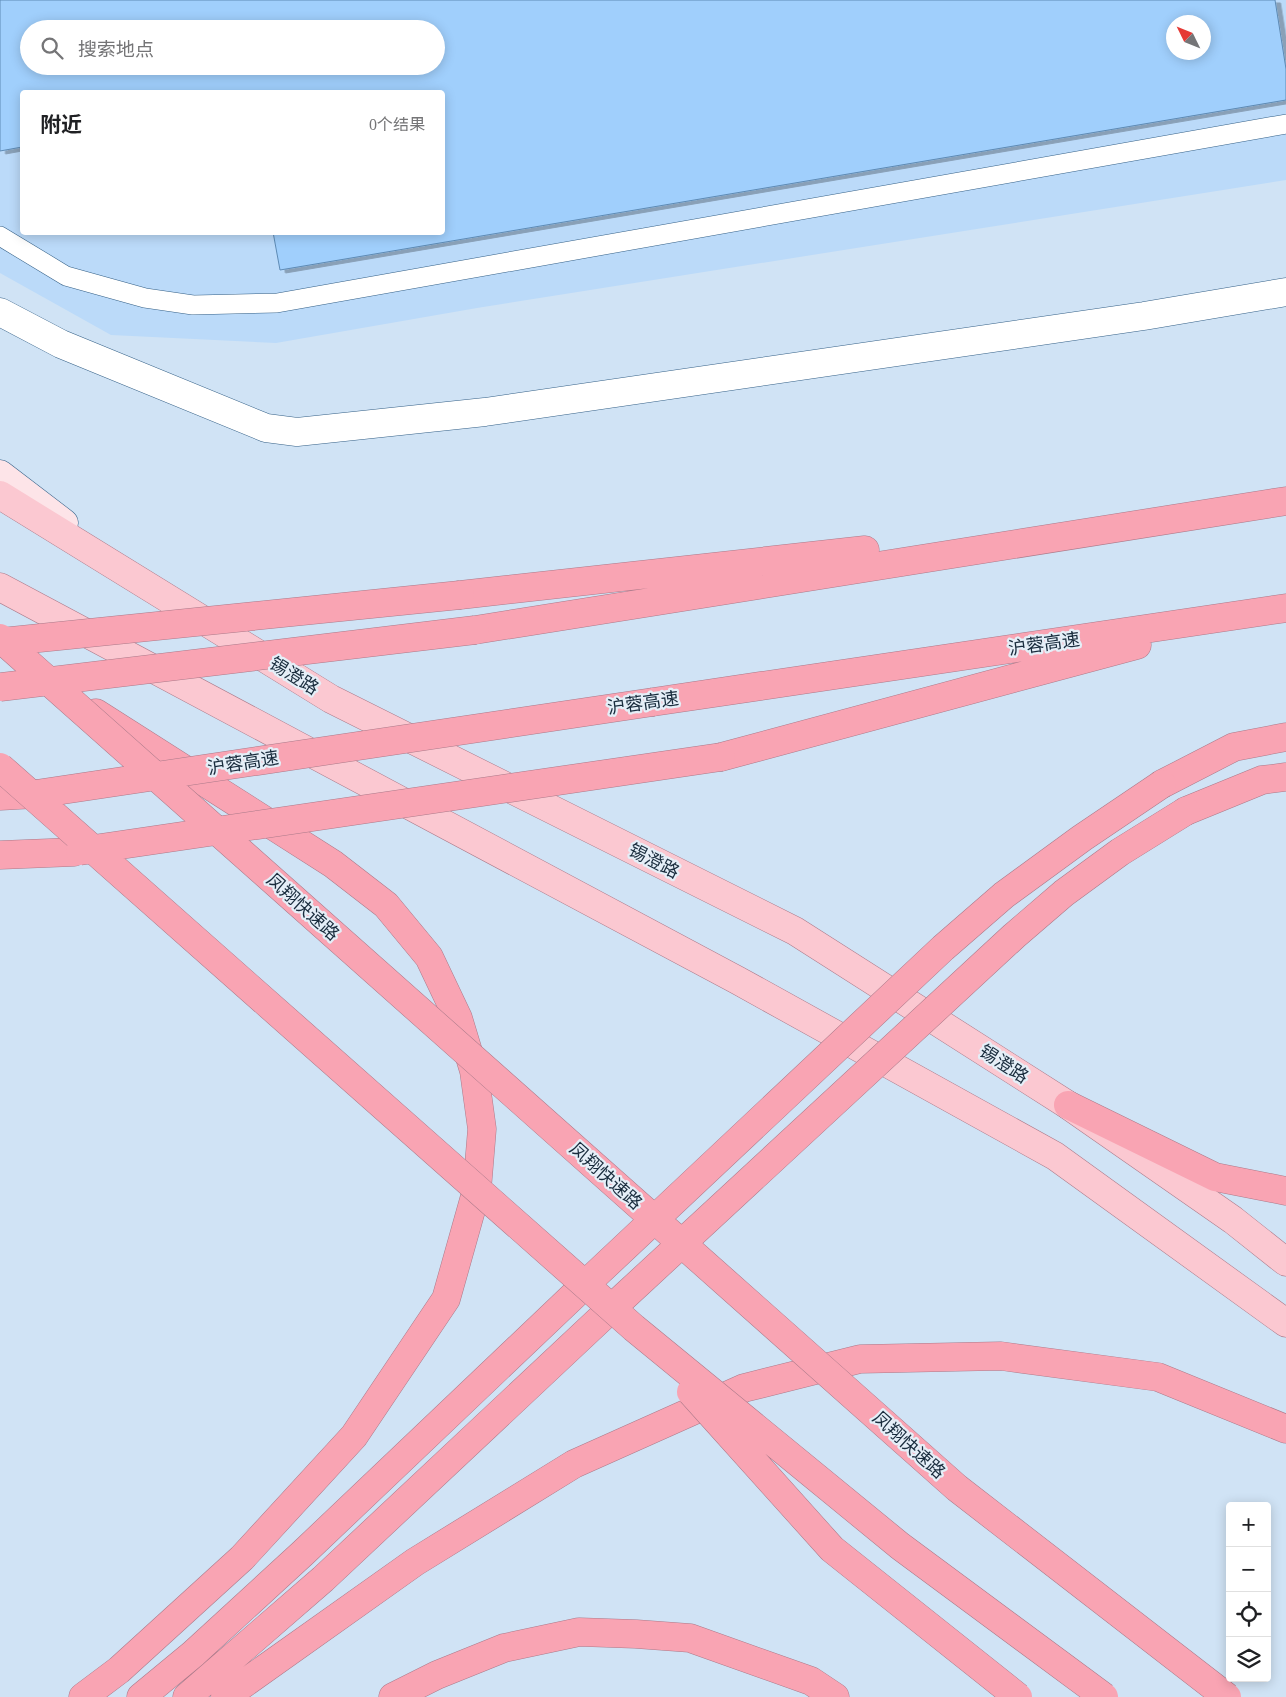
<!DOCTYPE html>
<html lang="zh">
<head>
<meta charset="utf-8">
<style>
	:root { --surface:#fff; --page:#f2f2f2; --text:#202124; --muted:#757577; --line:#e0e0e0 }
	body { margin:0; font-family:"Times New Roman","Noto Sans SC",serif; background:var(--page); color:var(--text) }
	.controls { position:absolute; right:15px; bottom:15px; display:grid; overflow:hidden; border-radius:5px; box-shadow:0 2px 12px #0003 }
	.controls button { width:45px; height:45px; display:grid; place-items:center; padding:0; border:0; border-bottom:1px solid var(--line); background:var(--surface); color:var(--text); font:25px sans-serif }
	.compass { position:absolute; left:1166px; top:15px; width:45px; height:45px; border-radius:50%; background:var(--surface); box-shadow:0 2px 12px #0003; rotate:313deg }
	.list { margin:0; padding:0; list-style:none }
	h2 { display:flex; justify-content:space-between; align-items:center; height:65px; margin:0; padding:0 20px; font-size:21px }
	h2 small { font-size:16px; font-weight:400; color:var(--muted) }
	.icon { flex:none; width:28px; height:28px; fill:none; stroke:currentColor; stroke-width:2; stroke-linecap:round; stroke-linejoin:round }
	.map { position:relative; flex:none; width:1286px; height:1697px; overflow:hidden }
	.search { position:absolute; background:var(--surface); box-shadow:0 2px 12px #0003; left:20px; top:20px; width:425px; height:55px; display:flex; align-items:center; gap:12px; box-sizing:border-box; padding:0 18px; border-radius:28px; color:var(--muted); font-size:19px }
	.panel { position:absolute; background:var(--surface); box-shadow:0 2px 12px #0003; left:20px; top:90px; width:425px; height:145px; border-radius:5px }
	.map>svg:first-child { display:block }
</style>
</head>
<body>
<div class="map">
<svg width="1286" height="1697" viewBox="0 0 1286 1697">
	<defs>
		<filter id="shadow"><feDropShadow dx="5.5" dy="3" stdDeviation="0" flood-color="#0004"/></filter>
	</defs>
	<rect width="100%" height="100%" fill="#d0e3f5"/>
	<path fill="#bbdaf9" fill-rule="evenodd" d="M 0,0 L 1286,0 L 1286,180 L 477,308 L 276,343 L 111,335 L 0,273 ZM 1174,22 L 1204,22 L 1204,52 L 1174,52 ZM 29,29 L 436,29 L 436,66 L 29,66 ZM 22,92 L 442,92 L 442,232 L 22,232 Z"/>
	<path fill="#a0cffc" stroke="#5e8bb5" fill-rule="evenodd" filter="url(#shadow)" d="M 0,0 L 1275,0 L 1286,69 L 1286,100 L 280,270 L 273,232 L 442,232 L 442,92 L 22,92 L 22,147 L 0,151 ZM 1174,22 L 1204,22 L 1204,52 L 1174,52 ZM 29,29 L 436,29 L 436,66 L 29,66 Z"/>
	<g fill="none" stroke-linecap="round" stroke-linejoin="round">
		<g stroke="#346087" stroke-width="20">
			<path id="lane" d="M 0,236 L 66,276 L 145,298 L 193,305 L 277,303 L 1286,124"/>
		</g>
		<g stroke="#346087" stroke-width="29">
			<path id="street" d="M 0,312 L 61,344 L 266,428 L 297,432 L 485,412 L 1144,316 L 1286,292"/>
		</g>
		<g stroke="#346087" stroke-width="29">
			<path id="secondary" d="M 0,474 L 64,523"/>
		</g>
		<g stroke="#ab7a8a" stroke-width="29">
			<path id="primary" d="M 0,495 L 331,699 L 795,931 L 1068,1105 L 1233,1220 L 1286,1262
				M 0,587 L 737,980 L 1055,1156 L 1286,1323"/>
		</g>
		<g stroke="#ab7a8a" stroke-width="29">
			<path id="highway" d="M 460,595 L 865,550
				M 475,630 L 1286,501
				M 653,702 L 1286,608
				M 721,757 L 1137,645
				M 1162,784 L 1234,747 L 1286,737
				M 0,796 L 36,794
				M 1186,811 L 1262,780 L 1286,777
				M 0,855 L 74,852
				M 1068,1105 L 1215,1177 L 1286,1191
				M 83,1697 L 119,1670 L 242,1558 L 354,1436 L 446,1299 L 477,1189 L 482,1129 L 474,1071 L 458,1018 L 429,957 L 386,905 L 333,864 L 96,713
				M 141,1697 L 193,1654 L 303,1553 L 591,1279
				M 187,1697 L 323,1579 L 614,1306
				M 225,1697 L 415,1562 L 574,1464 L 744,1388 L 860,1359 L 1001,1356 L 1158,1377 L 1286,1429
				M 393,1697 L 437,1675 L 504,1648 L 579,1632 L 636,1634 L 690,1638 L 811,1681 L 835,1697"/>
		</g>
		<use href="#lane" stroke="#fff" stroke-width="19"/>
		<use href="#street" stroke="#fff" stroke-width="28"/>
		<use href="#secondary" stroke="#fde4e8" stroke-width="28"/>
		<use href="#primary" stroke="#fbc8d1" stroke-width="28"/>
		<use href="#highway" stroke="#f9a4b3" stroke-width="28"/>
		<g stroke="#ab7a8a" stroke-width="29" stroke-linecap="butt">
			<path id="highway-bridge" d="M 0,638 L 957,1488 L 1227,1697
				M 0,642 L 460,595
				M 0,687 L 475,630
				M 0,767 L 634,1328 L 900,1546 L 1104,1697
				M 36,794 L 653,702
				M 80,851 L 721,757
				M 591,1279 L 943,948 L 1004,895 L 1082,838 L 1162,784
				M 614,1306 L 1014,936 L 1064,893 L 1120,852 L 1186,811
				M 691,1392 L 832,1549 L 1018,1697"/>
		</g>
		<use href="#highway-bridge" stroke="#f9a4b3" stroke-width="28"/>
	</g>
	<g text-anchor="middle" dominant-baseline="central" stroke-width="4.5" stroke-linejoin="round" paint-order="stroke">
		<g font-size="18" fill="#192c3d" stroke="#e5eff8">
			<text transform="translate(1044 644) rotate(-8)">沪蓉高速</text>
			<text transform="translate(294 676) rotate(32)">锡澄路</text>
			<text transform="translate(643 703) rotate(-8)">沪蓉高速</text>
			<text transform="translate(243 763) rotate(-9)">沪蓉高速</text>
			<text transform="translate(654 861) rotate(27)">锡澄路</text>
			<text transform="translate(303 907) rotate(42)">凤翔快速路</text>
			<text transform="translate(1004 1064) rotate(33)">锡澄路</text>
			<text transform="translate(606 1176) rotate(42)">凤翔快速路</text>
			<text transform="translate(909 1445) rotate(42)">凤翔快速路</text>
		</g>
	</g>
</svg>
<div class="controls">
<button>+</button>
<button>−</button>
<button><svg class="icon" aria-label="locate" viewBox="0 0 24 24"><circle cx="12" cy="12" r="6"/><path d="M12 2v4M12 18v4M2 12h4M18 12h4"/></svg></button>
<button><svg class="icon" aria-label="layers" viewBox="0 0 24 24"><path d="M12 4l9 5-9 5-9-5zM3 14l9 5 9-5"/></svg></button>
</div>
<svg class="compass" viewBox="-18 -18 36 36"><path d="M0-13l5 13h-10z" fill="#e53935"/><path d="M0 13l5-13h-10z" fill="#757577"/></svg>
<div class="search"><svg class="icon" aria-label="search" viewBox="0 0 24 24"><circle cx="10" cy="10" r="6"/><path d="M15 15l6 6"/></svg>搜索地点</div>
<section class="panel">
<h2>附近<small>0个结果</small></h2>
<ul class="list">
</ul>
</section>
</div>
</body>
</html>
